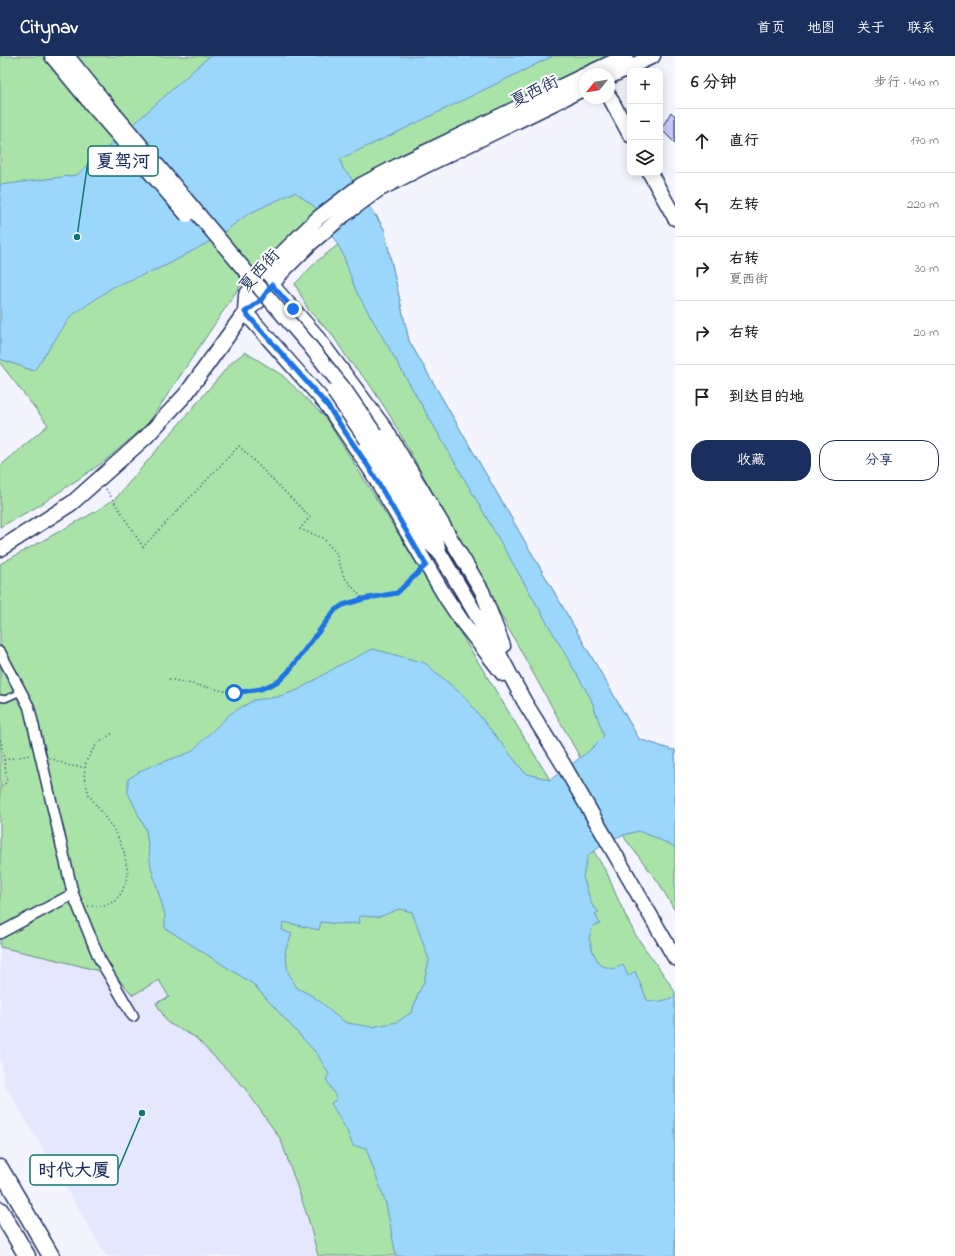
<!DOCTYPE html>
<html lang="zh">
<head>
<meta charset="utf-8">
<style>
	:root { --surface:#fff; --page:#f2f2f2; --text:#222; --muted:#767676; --line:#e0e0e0; --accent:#1b2f5e }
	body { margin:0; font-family:"Indie Flower","LXGW WenKai TC",sans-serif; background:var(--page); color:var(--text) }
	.controls { position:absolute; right:12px; top:12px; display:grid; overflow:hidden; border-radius:8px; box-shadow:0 2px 10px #0003 }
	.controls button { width:36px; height:36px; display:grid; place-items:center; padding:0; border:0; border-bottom:1px solid var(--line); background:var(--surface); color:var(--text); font:20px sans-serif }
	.compass { position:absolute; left:579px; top:12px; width:36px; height:36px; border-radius:50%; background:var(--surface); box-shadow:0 2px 10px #0003; rotate:240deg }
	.stop { position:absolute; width:12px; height:12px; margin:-9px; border:3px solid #1a73e8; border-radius:50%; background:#fff }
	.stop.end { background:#1a73e8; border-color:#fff; box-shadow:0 1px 4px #0008 }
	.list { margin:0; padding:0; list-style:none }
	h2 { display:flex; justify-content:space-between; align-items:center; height:52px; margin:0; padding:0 16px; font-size:17px }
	h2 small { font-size:13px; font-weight:400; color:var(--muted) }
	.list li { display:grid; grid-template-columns:26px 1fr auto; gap:12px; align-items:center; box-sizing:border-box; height:64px; padding:0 16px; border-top:1px solid var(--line) }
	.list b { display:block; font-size:15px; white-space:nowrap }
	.list p { margin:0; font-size:13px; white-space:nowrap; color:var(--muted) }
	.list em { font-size:13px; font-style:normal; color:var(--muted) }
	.actions { display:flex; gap:8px; padding:12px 16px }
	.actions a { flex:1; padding:9px 0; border:1px solid var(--accent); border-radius:16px; text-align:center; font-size:14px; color:var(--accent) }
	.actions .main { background:var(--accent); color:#fff }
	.icon { flex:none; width:22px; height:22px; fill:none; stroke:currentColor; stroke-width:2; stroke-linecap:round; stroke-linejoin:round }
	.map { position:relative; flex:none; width:675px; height:1200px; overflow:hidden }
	header { display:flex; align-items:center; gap:24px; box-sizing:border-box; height:56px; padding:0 20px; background:var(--accent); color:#fff }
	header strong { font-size:19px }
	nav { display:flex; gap:22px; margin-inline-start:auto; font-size:14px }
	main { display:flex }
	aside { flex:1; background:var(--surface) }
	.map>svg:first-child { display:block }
</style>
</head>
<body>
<header>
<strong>Citynav</strong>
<nav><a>首页</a><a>地图</a><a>关于</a><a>联系</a></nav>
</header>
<main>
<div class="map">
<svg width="675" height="1200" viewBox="0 0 675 1200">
	<defs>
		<filter id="shadow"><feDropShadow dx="2.5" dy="2.5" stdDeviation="0" flood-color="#0004"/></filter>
	</defs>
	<rect width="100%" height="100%" fill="#f3f4fe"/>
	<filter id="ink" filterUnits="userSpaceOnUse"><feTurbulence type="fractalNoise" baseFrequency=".025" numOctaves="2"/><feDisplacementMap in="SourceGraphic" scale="8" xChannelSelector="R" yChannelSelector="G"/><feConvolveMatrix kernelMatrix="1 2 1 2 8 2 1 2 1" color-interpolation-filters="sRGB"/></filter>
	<g filter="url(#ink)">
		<path fill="#e5e7fd" d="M 0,891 L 56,903 L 115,919 L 133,938 L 159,924 L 169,942 L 156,947 L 168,966 L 195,981 L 244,1031 L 281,1084 L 308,1162 L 318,1200 L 106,1200 L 5,1029 L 0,1002 Z"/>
		<path fill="#aae3a8" stroke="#628983" d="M 0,0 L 607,0 L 386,108 L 340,136 L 277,192 L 240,230 L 148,368 L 102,407 L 40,449 L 0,471 L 0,410 L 48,369 L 0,307 Z
			M 376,159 L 384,173 L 409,285 L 639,683 L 672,694 L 675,694 L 675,855 L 659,827 L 626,784 L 389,358 L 368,326 L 350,306 L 331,277 L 309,255 L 295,228 L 316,206 Z
			M 245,296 L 282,319 L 325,361 L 464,583 L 607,817 C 615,837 624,858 635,878 C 648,898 663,916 675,936 L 675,1200 L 318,1200 L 308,1162 L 281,1084 L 244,1031 L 195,981 L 168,967 L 156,947 L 169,941 L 159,924 L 133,939 L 115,919 L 49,902 L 0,891 L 0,508 L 93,457 L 116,442 L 231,307 Z"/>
		<path fill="#9ad7fb" stroke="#6794bc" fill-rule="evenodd" d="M 211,0 L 553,0 L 398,76 L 340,103 L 343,113 L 349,119 L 384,173 L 409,285 L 639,683 L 672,694 L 675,694 L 675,792 L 673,790 L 654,781 L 638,775 L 614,782 L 588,799 L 583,821 L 592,849 L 599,856 L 595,858 L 600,868 L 593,870 L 589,882 L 593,896 L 600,909 L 613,913 L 623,909 L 628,920 L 635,915 L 647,944 C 657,947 665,945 675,940 L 675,1200 L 396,1200 L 386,1148 L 366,1092 L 353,1090 L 347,1075 L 331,1047 L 337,1043 L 326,1023 L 329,1018 L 317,998 L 253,928 L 165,872 L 165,859 L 151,811 L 146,774 L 128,737 L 128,723 L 146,712 L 191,696 L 230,658 L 254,644 L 277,641 L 298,634 L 338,610 L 373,593 L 425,607 L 464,640 L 525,717 L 550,724 L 589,695 L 604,680 L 591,643 L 356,235 L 342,196 L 315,151 L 295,136 L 248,158 L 216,182 L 167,209 L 113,231 L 71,260 L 34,315 L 0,303 L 0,129 L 77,119 L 206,3 ZM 399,853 L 412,856 L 429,904 L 424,926 L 417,940 L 412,956 L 397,966 L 372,971 L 347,967 L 335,959 L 322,947 L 311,939 L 297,932 L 288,916 L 285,895 L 292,878 L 282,874 L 283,866 L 319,874 L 321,866 L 338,868 L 360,867 L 359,860 L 379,861 Z"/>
		<path fill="#c5c9fb" stroke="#1b2f5e" filter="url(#shadow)" d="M 671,56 L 675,60 L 675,87 L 661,73 Z"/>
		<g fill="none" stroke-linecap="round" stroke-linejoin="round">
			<g stroke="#1b2f5e" stroke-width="8">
				<path id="lane" d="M 0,642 L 5,643 L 21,636"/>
			</g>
			<g stroke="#1b2f5e" stroke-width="13">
				<path id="street" d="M 0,596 L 29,651 L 73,838 L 99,902 L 133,960
					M 0,877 L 73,838"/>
			</g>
			<g stroke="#1b2f5e" stroke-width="17">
				<path id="secondary" d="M 52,0 L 93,50
					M 67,0 L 101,42
					M 587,18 L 626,0
					M 609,21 L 653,0
					M 609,40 L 630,79
					M 650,117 L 675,162
					M 262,218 L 314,277 L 386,374 L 482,535 L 503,590
					M 245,256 L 327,349 L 370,413 L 445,540 L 461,564 L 503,618
					M 245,256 L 246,239 L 270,209 L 318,162 L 361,129 L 403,107 L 585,19
					M 375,378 L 435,479 L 439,496
					M 367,384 L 426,484 L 439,496 L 496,592 L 524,645 L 563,708 L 675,902
					M 0,493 L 72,447 L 146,381 L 186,338 L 245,256 L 261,243 L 282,216 L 311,187 L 344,159 L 378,134 L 427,109 L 585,32"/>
			</g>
			<g stroke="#1b2f5e" stroke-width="19">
				<path id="primary" d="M 0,1112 L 51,1200
					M 0,1154 L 27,1200"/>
			</g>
			<path stroke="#1b2f5e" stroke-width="1.5" stroke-dasharray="1 3" stroke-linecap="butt" d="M 106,433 L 143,491 L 239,390 L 310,461 L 300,473 L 323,482 L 336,497 L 344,521 L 363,543
				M 169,623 L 234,637 L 261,633 L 279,625 L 289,616 L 335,554 L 343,549 L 363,543 L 397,537 L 418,517
				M 0,684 L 1,685 L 7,723 L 5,728 L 0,732
				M 50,702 L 70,710 L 85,711
				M 4,704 L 30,699
				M 88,850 L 104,850 L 115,845 L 122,836 L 128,818 L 124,796 L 116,777 L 89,739 L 84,721 L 86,705 L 96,689 L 114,676"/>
			<use href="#lane" stroke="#fff" stroke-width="5"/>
			<use href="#street" stroke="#fff" stroke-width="10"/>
			<use href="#secondary" stroke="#fff" stroke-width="14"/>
			<use href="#primary" stroke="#fff" stroke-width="16"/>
			<g stroke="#1b2f5e" stroke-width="17" stroke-linecap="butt">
				<path id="secondary-bridge" d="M 101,42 L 248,218 L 309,289 L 344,333 L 375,378
					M 93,50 L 187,159
					M 334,336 L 367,384"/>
			</g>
			<use href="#secondary-bridge" stroke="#fff" stroke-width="14"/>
		</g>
	</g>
	<g fill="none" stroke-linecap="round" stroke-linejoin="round" filter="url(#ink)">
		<path stroke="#1a73e8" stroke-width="5" d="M 234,637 L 261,633 L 279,625 L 288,616 L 335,554 L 343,549 L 363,543 L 397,537 L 426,509 L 370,413 L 327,349 L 245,256 L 261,244 L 272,229 L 293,253"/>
	</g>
	<g text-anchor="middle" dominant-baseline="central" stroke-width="4" stroke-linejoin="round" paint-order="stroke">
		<g font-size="17" fill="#1b2f5e" stroke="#fff">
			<text transform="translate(535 36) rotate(-26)">夏西街</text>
			<text transform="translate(260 215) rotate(-48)">夏西街</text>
		</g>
	</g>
	<path fill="none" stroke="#0f766e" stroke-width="1.5" d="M77 181L88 105M142 1057L118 1114"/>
	<g fill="#0f766e" stroke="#fff" stroke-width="1.5">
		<circle cx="77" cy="181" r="4"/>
		<circle cx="142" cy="1057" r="4"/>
	</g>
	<g fill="#fff" stroke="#0f766e" stroke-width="1.5">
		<rect x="88" y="90" width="70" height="30" rx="4"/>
		<rect x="30" y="1099" width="88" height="30" rx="4"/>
	</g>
	<g font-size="18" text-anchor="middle" font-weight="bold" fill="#1b2f5e">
		<text x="123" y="111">夏驾河</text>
		<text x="74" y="1120">时代大厦</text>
	</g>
</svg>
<div class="controls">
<button>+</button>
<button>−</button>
<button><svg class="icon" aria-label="layers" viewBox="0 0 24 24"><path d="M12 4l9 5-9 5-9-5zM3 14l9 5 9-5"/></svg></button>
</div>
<svg class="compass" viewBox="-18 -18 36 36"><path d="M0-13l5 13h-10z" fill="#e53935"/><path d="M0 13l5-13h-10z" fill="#767676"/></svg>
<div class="stop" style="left:234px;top:637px"></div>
<div class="stop end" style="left:293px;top:253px"></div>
</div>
<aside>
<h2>6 分钟<small>步行 · 440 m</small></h2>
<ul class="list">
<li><svg class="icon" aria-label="ahead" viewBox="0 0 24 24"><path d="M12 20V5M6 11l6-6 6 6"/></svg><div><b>直行</b></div><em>170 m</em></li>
<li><svg class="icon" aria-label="left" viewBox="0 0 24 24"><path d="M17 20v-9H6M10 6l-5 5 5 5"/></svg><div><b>左转</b></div><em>220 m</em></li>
<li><svg class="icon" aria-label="right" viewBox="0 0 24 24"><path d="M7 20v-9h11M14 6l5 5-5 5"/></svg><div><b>右转</b><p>夏西街</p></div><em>30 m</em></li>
<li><svg class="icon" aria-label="right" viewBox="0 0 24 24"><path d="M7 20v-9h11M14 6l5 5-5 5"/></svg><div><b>右转</b></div><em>20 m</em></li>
<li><svg class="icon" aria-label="arrive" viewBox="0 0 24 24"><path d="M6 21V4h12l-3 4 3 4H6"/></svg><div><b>到达目的地</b></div></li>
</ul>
<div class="actions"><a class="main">收藏</a><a>分享</a></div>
</aside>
</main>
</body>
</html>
